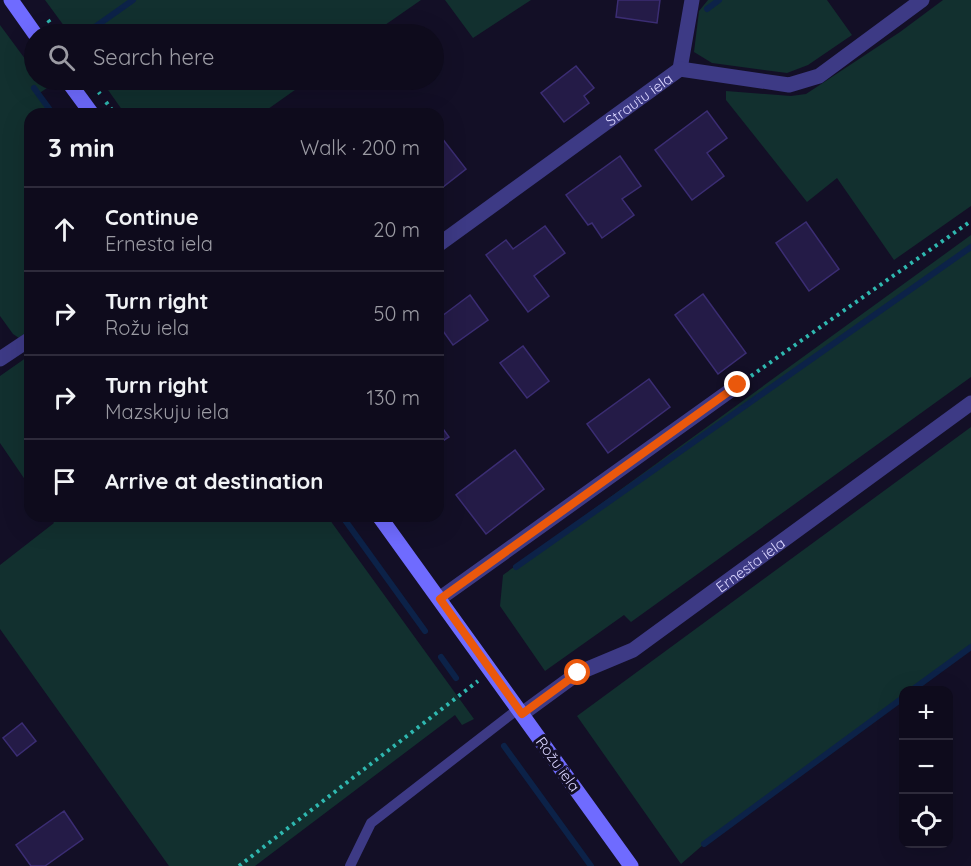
<!DOCTYPE html>
<html lang="en">
<head>
<meta charset="utf-8">
<style>
	:root { --surface:#0e0b1c; --page:#171425; --text:#f1f3f6; --muted:#9b9ba3; --line:#2e2b3b }
	body { margin:0; font-family:Quicksand,sans-serif; background:var(--page); color:var(--text) }
	.controls { position:absolute; right:18px; bottom:18px; display:grid; overflow:hidden; border-radius:12px; box-shadow:0 6px 24px #0002 }
	.controls button { width:54px; height:54px; display:grid; place-items:center; padding:0; border:0; border-bottom:2px solid var(--line); background:var(--surface); color:var(--text); font:30px sans-serif }
	.stop { position:absolute; width:18px; height:18px; margin:-14px; border:4px solid #ea580c; border-radius:50%; background:#fff }
	.stop.end { background:#ea580c; border-color:#fff; box-shadow:0 2px 6px #0008 }
	.list { margin:0; padding:0; list-style:none }
	h2 { display:flex; justify-content:space-between; align-items:center; height:78px; margin:0; padding:0 24px; font-size:26px }
	h2 small { font-size:20px; font-weight:400; color:var(--muted) }
	.list li { display:grid; grid-template-columns:39px 1fr auto; gap:18px; align-items:center; box-sizing:border-box; height:84px; padding:0 24px; border-top:2px solid var(--line) }
	.list b { display:block; font-size:22px; white-space:nowrap }
	.list p { margin:0; font-size:20px; white-space:nowrap; color:var(--muted) }
	.list em { font-size:20px; font-style:normal; color:var(--muted) }
	.icon { flex:none; width:33px; height:33px; fill:none; stroke:currentColor; stroke-width:2; stroke-linecap:round; stroke-linejoin:round }
	.map { position:relative; flex:none; width:971px; height:866px; overflow:hidden }
	.search { position:absolute; background:var(--surface); box-shadow:0 6px 24px #0002; left:24px; top:24px; width:420px; height:66px; display:flex; align-items:center; gap:15px; box-sizing:border-box; padding:0 21px; border-radius:33px; color:var(--muted); font-size:22px }
	.panel { position:absolute; background:var(--surface); box-shadow:0 6px 24px #0002; left:24px; top:108px; width:420px; height:414px; border-radius:18px }
	.map>svg:first-child { display:block }
</style>
</head>
<body>
<div class="map">
<svg width="971" height="866" viewBox="0 0 971 866">
	<rect width="100%" height="100%" fill="#130f26"/>
	<path fill="#12302f" d="M 45,0 L 421,0 L 372,34 L 70,34 Z
		M 445,0 L 531,0 L 473,38 Z
		M 708,0 L 827,0 L 852,35 L 808,65 L 787,73 L 712,63 L 694,52 L 699,11 Z
		M 943,0 L 971,0 L 971,206 L 894,260 L 837,178 L 807,202 L 726,100 L 726,91 L 791,96 L 806,94 L 900,32 Z
		M 0,25 L 34,71 L 34,80 L 41,80 L 47,88 L 38,94 L 53,114 L 30,114 L 30,329 L 19,338 L 13,334 L 0,316 Z
		M 101,80 L 309,80 L 261,114 L 125,114 Z
		M 971,235 L 971,377 L 631,622 L 624,615 L 545,671 L 500,606 L 503,575 Z
		M 30,355 L 30,487 L 0,443 L 0,376 Z
		M 971,427 L 971,646 L 912,690 L 904,690 L 903,696 L 704,844 L 681,864 L 577,716 Z
		M 50,516 L 327,516 L 474,719 L 462,725 L 455,715 L 255,866 L 169,866 L 0,629 L 0,565 L 54,523 Z"/>
	<g fill="none" stroke-linecap="round" stroke-linejoin="round">
		<path stroke="#0c2248" stroke-width="6" d="M 707,9 L 719,0
			M 85,34 L 133,0
			M 34,88 L 53,114
			M 342,516 L 425,631
			M 516,567 L 971,247
			M 441,657 L 456,678
			M 912,690 L 971,647
			M 504,746 L 591,866
			M 704,844 L 904,697"/>
	</g>
	<path fill="#241b47" stroke="#3b2d73" stroke-width="1.5" d="M 618,0 L 660,0 L 657,23 L 616,17 Z
		M 576,66 L 594,88 L 584,96 L 589,103 L 564,122 L 541,93 Z
		M 707,111 L 727,138 L 707,153 L 724,176 L 692,200 L 655,150 Z
		M 438,133 L 466,169 L 438,191 Z
		M 620,156 L 641,186 L 622,199 L 634,215 L 602,238 L 592,223 L 588,225 L 566,195 Z
		M 806,222 L 839,269 L 809,291 L 776,243 Z
		M 545,226 L 565,253 L 534,276 L 549,296 L 528,312 L 486,255 L 506,240 L 513,249 Z
		M 703,294 L 746,353 L 718,374 L 675,315 Z
		M 470,295 L 488,320 L 453,345 L 438,324 L 438,319 Z
		M 523,346 L 549,381 L 527,398 L 500,363 Z
		M 649,379 L 670,407 L 608,453 L 587,424 Z
		M 438,422 L 449,437 L 438,444 Z
		M 515,450 L 544,489 L 486,534 L 456,495 Z
		M 22,723 L 36,741 L 17,756 L 3,738 Z
		M 64,811 L 83,839 L 45,866 L 31,866 L 16,845 Z"/>
	<g fill="none" stroke-linecap="round" stroke-linejoin="round">
		<path stroke="#2fb8b0" stroke-width="4" stroke-dasharray="3 4.5" stroke-linecap="butt" d="M 48,20 L 58,34
			M 90,80 L 100,94
			M 106,102 L 115,114
			M 751,376 L 971,221
			M 239,866 L 478,681"/>
		<path stroke="#3d3a85" stroke-width="10" d="M 350,866 L 371,823 L 518,709"/>
		<g stroke="#3d3a85" stroke-width="15">
			<path d="M 680,69 L 692,0"/>
			<path id="s1" d="M 438,245 L 680,69 L 789,85 L 819,76 L 922,0"/>
			<path d="M 0,359 L 30,339"/>
			<path d="M 439,599 L 738,385"/>
			<path id="s2" d="M 522,714 L 578,673 L 633,650 L 971,403"/>
		</g>
		<path stroke="#6f6bff" stroke-width="15" d="M 11,0 L 35,34
			M 67,80 L 92,114
			M 379,516 L 631,866"/>
	</g>
	<g fill="none" stroke-linecap="round" stroke-linejoin="round">
		<path stroke="#ea580c" stroke-width="8" d="M 578,673 L 522,714 L 440,599 L 738,385"/>
	</g>
	<g text-anchor="middle" dominant-baseline="central" stroke-width="6" stroke-linejoin="round" paint-order="stroke">
		<g font-size="15" fill="#d9d4ff" stroke="#130f26">
			<text stroke="none"><textPath href="#s1" startOffset="248">Strautu iela</textPath></text>
			<text stroke="none"><textPath href="#s2" startOffset="274">Ernesta iela</textPath></text>
			<text transform="translate(558 764) rotate(54)">Rožu iela</text>
		</g>
	</g>
</svg>
<div class="controls">
<button>+</button>
<button>−</button>
<button><svg class="icon" aria-label="locate" viewBox="0 0 24 24"><circle cx="12" cy="12" r="6"/><path d="M12 2v4M12 18v4M2 12h4M18 12h4"/></svg></button>
</div>
<div class="stop" style="left:578px;top:673px"></div>
<div class="stop end" style="left:738px;top:385px"></div>
<div class="search"><svg class="icon" aria-label="search" viewBox="0 0 24 24"><circle cx="10" cy="10" r="6"/><path d="M15 15l6 6"/></svg>Search here</div>
<section class="panel">
<h2>3 min<small>Walk · 200 m</small></h2>
<ul class="list">
<li><svg class="icon" aria-label="ahead" viewBox="0 0 24 24"><path d="M12 20V5M6 11l6-6 6 6"/></svg><div><b>Continue</b><p>Ernesta iela</p></div><em>20 m</em></li>
<li><svg class="icon" aria-label="right" viewBox="0 0 24 24"><path d="M7 20v-9h11M14 6l5 5-5 5"/></svg><div><b>Turn right</b><p>Rožu iela</p></div><em>50 m</em></li>
<li><svg class="icon" aria-label="right" viewBox="0 0 24 24"><path d="M7 20v-9h11M14 6l5 5-5 5"/></svg><div><b>Turn right</b><p>Mazskuju iela</p></div><em>130 m</em></li>
<li><svg class="icon" aria-label="arrive" viewBox="0 0 24 24"><path d="M6 21V4h12l-3 4 3 4H6"/></svg><div><b>Arrive at destination</b></div></li>
</ul>
</section>
</div>
</body>
</html>
